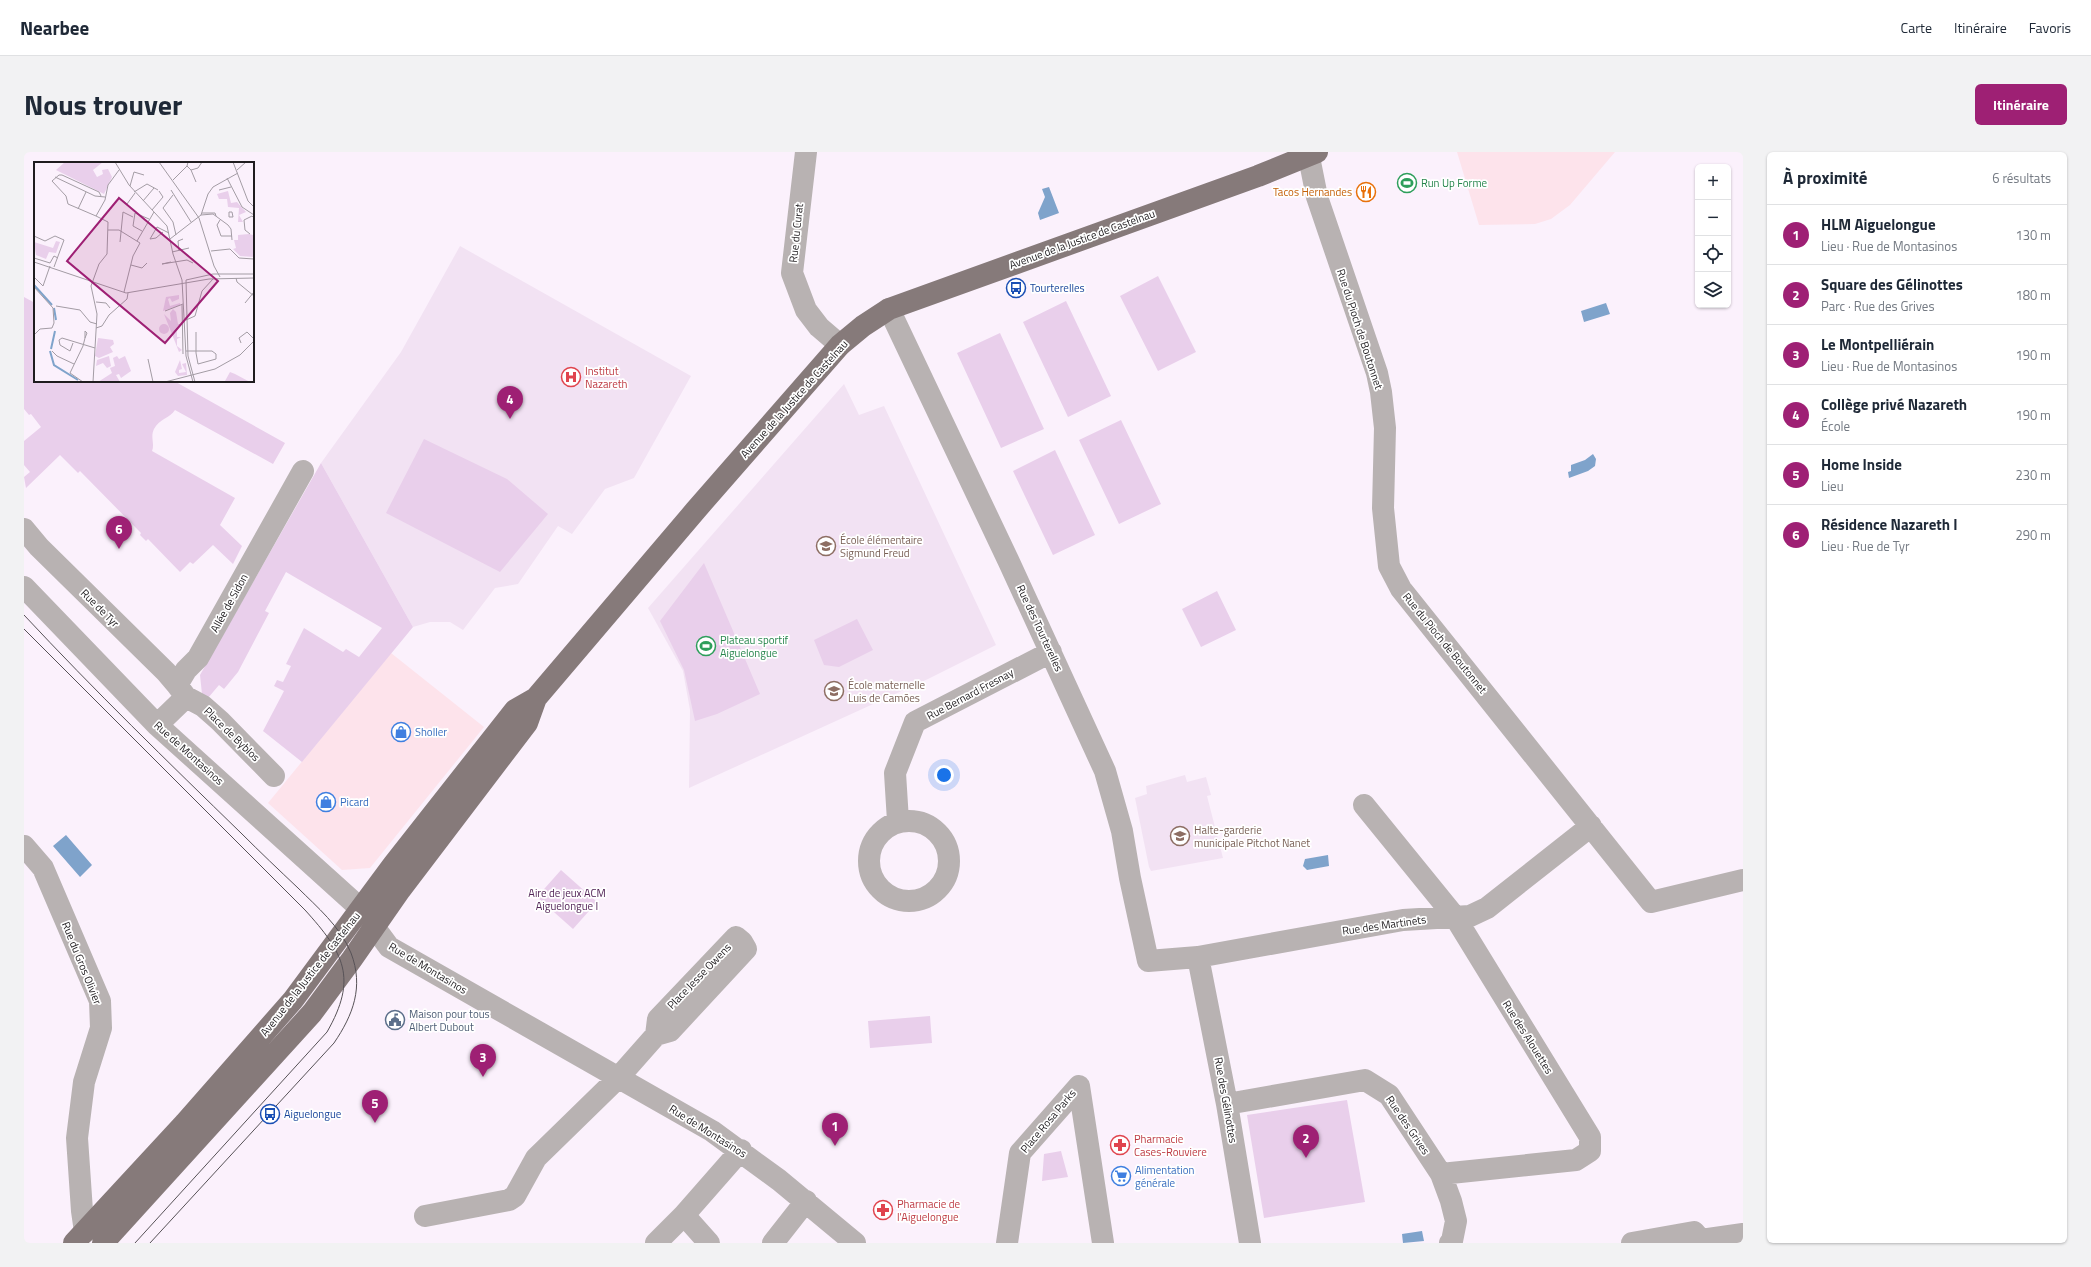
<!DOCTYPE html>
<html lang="fr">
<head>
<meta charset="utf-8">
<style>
	:root { --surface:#fff; --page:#f2f2f3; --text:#1f2937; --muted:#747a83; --line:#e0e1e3; --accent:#9e2074 }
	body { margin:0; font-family:"Titillium Web",sans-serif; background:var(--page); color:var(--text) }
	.controls { position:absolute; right:12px; top:12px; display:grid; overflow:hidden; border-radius:6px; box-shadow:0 1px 3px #0004 }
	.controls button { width:36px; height:36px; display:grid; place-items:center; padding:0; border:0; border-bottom:1px solid var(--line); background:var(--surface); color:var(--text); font:20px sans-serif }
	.you { position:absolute; left:920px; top:623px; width:14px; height:14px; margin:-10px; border:3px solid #fff; border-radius:50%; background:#1a73e8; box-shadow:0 0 0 6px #1a73e833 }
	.badge { display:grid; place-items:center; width:26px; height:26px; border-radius:50%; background:var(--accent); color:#fff; font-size:13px; font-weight:700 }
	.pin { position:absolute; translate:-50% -33px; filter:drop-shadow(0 1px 2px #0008) }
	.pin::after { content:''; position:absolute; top:21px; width:14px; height:12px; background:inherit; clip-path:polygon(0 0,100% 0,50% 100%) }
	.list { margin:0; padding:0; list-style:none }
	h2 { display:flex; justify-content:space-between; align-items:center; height:52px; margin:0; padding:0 16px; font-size:17px }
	h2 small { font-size:13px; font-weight:400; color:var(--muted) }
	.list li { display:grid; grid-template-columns:26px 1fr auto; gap:12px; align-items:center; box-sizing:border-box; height:60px; padding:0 16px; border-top:1px solid var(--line) }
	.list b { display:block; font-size:15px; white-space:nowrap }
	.list p { margin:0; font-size:13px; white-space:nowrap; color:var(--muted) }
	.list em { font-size:13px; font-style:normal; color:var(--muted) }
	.icon { flex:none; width:22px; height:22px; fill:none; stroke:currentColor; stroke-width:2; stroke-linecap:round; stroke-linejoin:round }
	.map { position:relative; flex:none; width:1719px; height:1091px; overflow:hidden; border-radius:6px }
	header { display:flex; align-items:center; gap:24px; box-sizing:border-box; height:56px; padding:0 20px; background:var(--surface); border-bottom:1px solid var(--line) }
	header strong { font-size:19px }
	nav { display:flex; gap:22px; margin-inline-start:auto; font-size:14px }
	.intro { display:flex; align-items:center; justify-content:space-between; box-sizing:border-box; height:96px; padding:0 24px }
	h1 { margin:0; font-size:28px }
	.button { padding:10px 18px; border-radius:6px; background:var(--accent); color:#fff; font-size:14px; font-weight:700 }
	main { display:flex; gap:24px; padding:0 24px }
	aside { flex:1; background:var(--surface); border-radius:6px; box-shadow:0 1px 3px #0004 }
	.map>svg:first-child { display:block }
</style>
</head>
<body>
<header>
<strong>Nearbee</strong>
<nav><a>Carte</a><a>Itinéraire</a><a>Favoris</a></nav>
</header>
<div class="intro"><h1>Nous trouver</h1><a class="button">Itinéraire</a></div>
<main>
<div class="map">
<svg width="1719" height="1091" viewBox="0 0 1719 1091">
	<rect width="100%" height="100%" fill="#fbf1fc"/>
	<path fill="#fde3eb" d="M 1433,0 L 1591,0 L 1546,53 L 1527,67 L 1511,72 L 1455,73 Z
		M 367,501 L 460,575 L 346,716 L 318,718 L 244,651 Z"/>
	<path fill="#f2e2f3" d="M 436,94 L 667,224 L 610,326 L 581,337 L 548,382 L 534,374 L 494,432 L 471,436 L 439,478 L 426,470 L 406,470 L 389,475 L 297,311 L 377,200 Z
		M 820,232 L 835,263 L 860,254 L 972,493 L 904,527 L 665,636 L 666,558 L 659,519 L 624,456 Z
		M 1161,623 L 1163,630 L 1182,625 L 1187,643 L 1183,644 L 1199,706 L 1127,719 L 1125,715 L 1111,646 L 1123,642 L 1122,634 Z"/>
	<path fill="#e9cfeb" d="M 1134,124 L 1172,200 L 1134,219 L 1096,144 Z
		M 0,145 L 11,151 L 11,229 L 150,229 L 261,291 L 249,312 L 151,258 C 146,266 135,267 130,277 C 126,285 131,292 128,299 L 211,346 L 196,373 L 218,394 L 209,412 L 189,393 L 169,412 L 166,410 L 156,420 L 124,387 L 122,389 L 116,383 L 117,381 L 56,319 L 54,321 L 36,303 L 2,336 L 0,325 L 6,320 L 0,313 L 0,289 L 17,275 L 7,262 L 5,263 L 0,257 Z
		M 1042,149 L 1087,244 L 1044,265 L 999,170 Z
		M 976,181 L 1020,277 L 977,296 L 933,201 Z
		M 1097,268 L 1137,352 L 1095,372 L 1055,288 Z
		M 400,287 L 483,327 L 524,362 L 476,420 L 362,361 Z
		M 1031,298 L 1071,383 L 1029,403 L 989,319 Z
		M 297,311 L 389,475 L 278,610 L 239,579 L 260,539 L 250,534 L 253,528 L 259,530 L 267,514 L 262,512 L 280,476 L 319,500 L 322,497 L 335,505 L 358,476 L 262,420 L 241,459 L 245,461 L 214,520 L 200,537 L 195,533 L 184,546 L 178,542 L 176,523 Z
		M 680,411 L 736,542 L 693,562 L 671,569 L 660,518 L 636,469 Z
		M 1193,439 L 1212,478 L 1177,495 L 1158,457 Z
		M 833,467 L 849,498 L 815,515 L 800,513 L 790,488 Z
		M 537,718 L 573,750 L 549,777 L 513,745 Z
		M 906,864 L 908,891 L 846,896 L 844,869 Z
		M 1323,948 L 1341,1050 L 1240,1066 L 1223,963 Z
		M 1037,999 L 1044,1025 L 1018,1029 L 1020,1002 Z"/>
	<path fill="#7fa3cb" d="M 1025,35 L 1035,61 L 1016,68 L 1014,61 L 1021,45 L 1018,37 Z
		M 1582,151 L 1586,162 L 1560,170 L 1557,159 Z
		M 1569,302 L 1572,307 L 1571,314 L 1564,319 L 1545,326 L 1544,320 L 1547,319 L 1547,313 L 1561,308 Z
		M 42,683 L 68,713 L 56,725 L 29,694 Z
		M 1304,703 L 1305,714 L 1283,718 L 1279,714 L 1281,707 Z
		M 1398,1079 L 1400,1089 L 1379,1091 L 1378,1082 Z"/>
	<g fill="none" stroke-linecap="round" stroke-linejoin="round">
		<path stroke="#b8b2b2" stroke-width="22" d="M 782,0 L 768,121 L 782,158 L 795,175 L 816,193
			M 1284,0 L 1293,45 L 1353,221 L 1357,240 L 1361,276 L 1359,356 L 1365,414 L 1377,437 L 1627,750 L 1719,728
			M 865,157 L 985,410 L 1081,619 L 1098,679 L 1106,726 L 1124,809 L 1174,805 L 1379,768 L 1446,764 L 1463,756 L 1567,674
			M 0,377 L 15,395 L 142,520 L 153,533
			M 0,435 L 133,573 L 337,757 L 365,795 L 688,979 L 755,1028 L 831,1091
			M 133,573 L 162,545
			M 250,624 L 196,569 L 179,554 L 162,545 L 153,533 L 162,518 L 174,506 L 279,319
			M 1340,653 L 1431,765 L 1566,985 L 1566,999 L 1552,1008 L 1417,1022
			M845 709a40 40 0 1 1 80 0a40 40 0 1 1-80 0Z
			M 874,669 L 871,621 L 891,570 L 1027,500
			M 0,694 L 19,716 L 76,849 L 77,876 L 60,930 L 53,986 L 58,1059 L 61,1080
			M 1174,805 L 1203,952 L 1226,1091
			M 1203,952 L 1341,928 L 1365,943 L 1417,1022 L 1427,1049 L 1432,1069 L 1428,1089 L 1426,1091
			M 660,1063 L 685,1091
			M 401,1064 L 485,1048 L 491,1044 L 512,1006 L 594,926 L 632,883 L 634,867 L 712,785 L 718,790 L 722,797 L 646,879 L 632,883
			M 632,1091 L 660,1063 L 717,998
			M 749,1091 L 782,1049
			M 983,1091 L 996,1001 L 1055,934 L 1079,1091
			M 1608,1091 L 1670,1080 L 1677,1088 L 1719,1082"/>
		<path stroke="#867a7a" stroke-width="22" d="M 50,1091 L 161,971 L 269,848 L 369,713 L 491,558 L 512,546
			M 79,1091 L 288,861 L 328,807 L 376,738 L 503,571 L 512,546 L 671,359 L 816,193 L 839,174 L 865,157 L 1234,24 L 1293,0"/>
		<path stroke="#575257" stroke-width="1" d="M 0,463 C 70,538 144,610 217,681 C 236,700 255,718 274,736 C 293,755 316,774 327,801 C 340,835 329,863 310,891 L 126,1091
			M 0,477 L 281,758 C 320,801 334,826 303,880 L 111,1091"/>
	</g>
	<defs>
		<g id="stadium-ring" transform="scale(1)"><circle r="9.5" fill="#fff" stroke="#2e9e5b" stroke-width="1.5"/><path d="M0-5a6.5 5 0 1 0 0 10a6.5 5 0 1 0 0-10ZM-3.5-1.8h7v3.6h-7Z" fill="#2e9e5b"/></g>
		<g id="restaurant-ring" transform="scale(1)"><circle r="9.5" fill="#fff" stroke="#e8710a" stroke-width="1.5"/><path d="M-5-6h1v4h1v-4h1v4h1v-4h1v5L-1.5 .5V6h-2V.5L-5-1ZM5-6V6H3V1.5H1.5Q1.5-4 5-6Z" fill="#e8710a"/></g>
		<g id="bus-ring" transform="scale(1)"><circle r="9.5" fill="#fff" stroke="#1a4fb4" stroke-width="1.5"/><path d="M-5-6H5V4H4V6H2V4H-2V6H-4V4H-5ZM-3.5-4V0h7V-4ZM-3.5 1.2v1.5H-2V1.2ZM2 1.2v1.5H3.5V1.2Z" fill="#1a4fb4"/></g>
		<g id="hospital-ring" transform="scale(1)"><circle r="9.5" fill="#fff" stroke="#e0444e" stroke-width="1.5"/><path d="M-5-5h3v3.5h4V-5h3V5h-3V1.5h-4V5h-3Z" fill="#e0444e"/></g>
		<g id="school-ring" transform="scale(1)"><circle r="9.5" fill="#fff" stroke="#8d6e63" stroke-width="1.5"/><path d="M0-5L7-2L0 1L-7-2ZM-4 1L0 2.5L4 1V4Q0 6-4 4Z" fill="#8d6e63"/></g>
		<g id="shop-ring" transform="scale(1)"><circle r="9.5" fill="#fff" stroke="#3f7fe0" stroke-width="1.5"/><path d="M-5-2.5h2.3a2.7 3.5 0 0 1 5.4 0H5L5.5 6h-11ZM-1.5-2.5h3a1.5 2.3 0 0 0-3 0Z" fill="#3f7fe0"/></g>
		<g id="civic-ring" transform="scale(1)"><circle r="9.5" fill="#fff" stroke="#5c6f8a" stroke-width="1.5"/><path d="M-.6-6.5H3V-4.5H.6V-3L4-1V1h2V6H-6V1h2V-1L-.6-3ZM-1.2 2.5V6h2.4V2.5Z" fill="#5c6f8a"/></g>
		<g id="pharmacy-ring" transform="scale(1)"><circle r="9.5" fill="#fff" stroke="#e0444e" stroke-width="1.5"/><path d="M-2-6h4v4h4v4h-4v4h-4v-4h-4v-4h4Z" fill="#e0444e"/></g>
		<g id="supermarket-ring" transform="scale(1)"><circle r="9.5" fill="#fff" stroke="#3f7fe0" stroke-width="1.5"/><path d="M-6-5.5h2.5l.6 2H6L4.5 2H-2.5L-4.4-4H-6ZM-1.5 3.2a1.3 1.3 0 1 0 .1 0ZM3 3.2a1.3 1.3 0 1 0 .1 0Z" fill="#3f7fe0"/></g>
	</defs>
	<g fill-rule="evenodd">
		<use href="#stadium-ring" x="1383" y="31"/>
		<use href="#restaurant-ring" x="1342" y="40"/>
		<use href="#bus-ring" x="992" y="136"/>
		<use href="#hospital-ring" x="547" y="225"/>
		<use href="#school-ring" x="802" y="394"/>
		<use href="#stadium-ring" x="682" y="494"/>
		<use href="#school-ring" x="810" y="539"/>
		<use href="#shop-ring" x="377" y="580"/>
		<use href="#shop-ring" x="302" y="650"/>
		<use href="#school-ring" x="1156" y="684"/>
		<use href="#civic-ring" x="371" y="868"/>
		<use href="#bus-ring" x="246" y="962"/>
		<use href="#pharmacy-ring" x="1096" y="993"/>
		<use href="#supermarket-ring" x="1097" y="1024"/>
		<use href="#pharmacy-ring" x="859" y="1058"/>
	</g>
	<g text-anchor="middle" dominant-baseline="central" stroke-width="3.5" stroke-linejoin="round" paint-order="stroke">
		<g font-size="11" fill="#27864d" stroke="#fff" text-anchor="start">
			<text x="1397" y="31">Run Up Forme</text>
			<text x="696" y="488">Plateau sportif<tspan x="696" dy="13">Aiguelongue</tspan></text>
		</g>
		<g font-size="11" fill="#c56008" stroke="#fff" text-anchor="end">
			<text x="1328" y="40">Tacos Hernandes</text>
		</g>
		<g font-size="11" fill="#1f1c1f" stroke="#fff">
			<text transform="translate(772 81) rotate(-84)">Rue du Curat</text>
			<text transform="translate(1058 87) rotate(-20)">Avenue de la Justice de Castelnau</text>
			<text transform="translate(1336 177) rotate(72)">Rue du Pioch de Boutonnet</text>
			<text transform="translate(770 247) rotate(-48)">Avenue de la Justice de Castelnau</text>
			<text transform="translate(205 451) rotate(-61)">Allée de Sidon</text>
			<text transform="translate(76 456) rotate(45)">Rue de Tyr</text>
			<text transform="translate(1016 476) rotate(65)">Rue des Tourterelles</text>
			<text transform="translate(1421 491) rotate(51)">Rue du Pioch de Boutonnet</text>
			<text transform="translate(946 542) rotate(-28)">Rue Bernard Fresnay</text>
			<text transform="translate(208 582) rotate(44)">Place de Byblos</text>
			<text transform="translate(165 601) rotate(42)">Rue de Montasinos</text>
			<text transform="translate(1360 773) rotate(-8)">Rue des Martinets</text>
			<text transform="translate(58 811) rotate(68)">Rue du Gros Olivier</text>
			<text transform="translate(404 816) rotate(31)">Rue de Montasinos</text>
			<text transform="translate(286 822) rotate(-52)">Avenue de la Justice de Castelnau</text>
			<text transform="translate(675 824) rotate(-46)">Place Jesse Owens</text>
			<text transform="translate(1504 885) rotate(58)">Rue des Alouettes</text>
			<text transform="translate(1202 948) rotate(80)">Rue des Gélinottes</text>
			<text transform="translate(1024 969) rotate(-50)">Place Rosa Parks</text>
			<text transform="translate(1384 973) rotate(56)">Rue des Grives</text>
			<text transform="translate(684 979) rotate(32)">Rue de Montasinos</text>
		</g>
		<g font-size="11" fill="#164399" stroke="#fff" text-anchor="start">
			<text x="1006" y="136">Tourterelles</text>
			<text x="260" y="962">Aiguelongue</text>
		</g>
		<g font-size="11" fill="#be3a42" stroke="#fff" text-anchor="start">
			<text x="561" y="219">Institut<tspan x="561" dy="13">Nazareth</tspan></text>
			<text x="1110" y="987">Pharmacie<tspan x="1110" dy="13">Cases-Rouviere</tspan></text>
			<text x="873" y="1052">Pharmacie de<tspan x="873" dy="13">l'Aiguelongue</tspan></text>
		</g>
		<g font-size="11" fill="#785e54" stroke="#fff" text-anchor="start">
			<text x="816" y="388">École élémentaire<tspan x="816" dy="13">Sigmund Freud</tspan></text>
			<text x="824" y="533">École maternelle<tspan x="824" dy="13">Luis de Camões</tspan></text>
			<text x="1170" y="678">Halte-garderie<tspan x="1170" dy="13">municipale Pitchot Nanet</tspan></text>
		</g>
		<g font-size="11" fill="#366cbe" stroke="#fff" text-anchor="start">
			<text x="391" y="580">Sholler</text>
			<text x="316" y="650">Picard</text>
			<text x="1111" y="1018">Alimentation<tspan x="1111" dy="13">générale</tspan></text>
		</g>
		<g font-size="11" fill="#522457" stroke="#fff">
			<text x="543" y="741">Aire de jeux ACM<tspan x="543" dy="13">Aiguelongue I</tspan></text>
		</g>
		<g font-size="11" fill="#4e5e75" stroke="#fff" text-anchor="start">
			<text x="385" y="862">Maison pour tous<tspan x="385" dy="13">Albert Dubout</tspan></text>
		</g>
	</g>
	<g transform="translate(10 10)">
		<rect width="220" height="220" fill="#fbf1fc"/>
		<path d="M 31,0 L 69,0 L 59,8 L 63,15 L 69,12 L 68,8 L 74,7 L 78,15 L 70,32 L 22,8 ZM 194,29 L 197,41 L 203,40 L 212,50 L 205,53 L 209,60 L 204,60 L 205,46 L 194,45 L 193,37 L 185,37 L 183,32 ZM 215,72 L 219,73 L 220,95 L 206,94 L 199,87 L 202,86 L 200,78 L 204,78 L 204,73 ZM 22,79 L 26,80 L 22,91 L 15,90 L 12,97 L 2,93 L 0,80 L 19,86 ZM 145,133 L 145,137 L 138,140 L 136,136 L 134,137 L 136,144 L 146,141 L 146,143 L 129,149 L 132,135 ZM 139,147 L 142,150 L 144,162 L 147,162 L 143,165 L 143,175 L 147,175 L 143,177 L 143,184 L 148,188 L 145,190 L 130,152 L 137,159 L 136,151 ZM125 167a5 5 0 1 1 10 0a5 5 0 1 1-10 0ZM 64,176 L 79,178 L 80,182 L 76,185 L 79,190 L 65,196 L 61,194 ZM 75,194 L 77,204 L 73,206 L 69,201 L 62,204 L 63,198 ZM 83,194 L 85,197 L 91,194 L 97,209 L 87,216 L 85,212 L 82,213 L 86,220 L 64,220 L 78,211 L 76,206 L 81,204 L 79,196 ZM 146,198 L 148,207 L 145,208 L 145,211 L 152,210 L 148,202 L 152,201 L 153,213 L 144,214 L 141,210 ZM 196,210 L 201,212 L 216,220 L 191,219 Z" fill="#e9cfeb"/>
		<path fill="none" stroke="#7fa3cb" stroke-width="2" d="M 0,123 L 18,143M 20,146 L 22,158M 17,187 L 21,169M 16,189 L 20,203 L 44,218"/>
		<path fill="none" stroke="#a39ca4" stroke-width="1" d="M 81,0 L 95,23 L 133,64 L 139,92 L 148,118 L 152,194 L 159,220M 125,0 L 165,56 L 180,104 L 186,115M 199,0 L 214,39 L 220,45M 153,4 L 157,8 L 164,6 L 168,0M 157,8 L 162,20M 203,8 L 212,0M 21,15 L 61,34 L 71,35M 193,16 L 208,45 L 220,53M 139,18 L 153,4 L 154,0M 96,24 L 100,10 L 110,13M 137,28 L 157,60M 185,28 L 197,25M 100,30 L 113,22 L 124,28M 139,33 L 129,46 L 139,60 L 142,73M 84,35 L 93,42 L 101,31M 109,39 L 120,26M 44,47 L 52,30M 118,48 L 129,35 L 125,29M 195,50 L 198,50 L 199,55 L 195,55 ZM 168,51 L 181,51 L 182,54M 167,53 L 179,52 L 194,63 L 197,67 L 198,78M 62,54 L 34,42 L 32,34 L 18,19 L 25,13 L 28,13 L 65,30 L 67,34M 186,58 L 183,63 L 187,74 L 198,74M 74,68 L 85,68 L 106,81 L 99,94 L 90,130M 108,69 L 99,64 L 101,51 L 115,57M 129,70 L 122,76 L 116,77 L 123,65 L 135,71M 216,72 L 211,68 L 210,58 L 218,54 L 220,56M 0,74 L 11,79 L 21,74 L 30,78 L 20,105M 136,77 L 167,53 L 174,32 L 179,25 L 204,11M 103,79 L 120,50M 86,80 L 89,50 L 99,55M 145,89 L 144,79 L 149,77M 177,89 L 196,87 L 205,96 L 220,97M 138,90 L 155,86M 0,96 L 16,101 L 20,94 L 24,96M 0,100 L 92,131 L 175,117 L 220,116M 137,100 L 128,102 L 153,98 L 159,101M 97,103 L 108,106 L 113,101M 0,115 L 9,124 L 16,104M 202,116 L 203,120 L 220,134M 0,125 L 19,146 L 20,161 L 18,166 L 6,167 L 0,173M 62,140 L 72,141 L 76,146M 211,141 L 220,130M 148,143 L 149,192M 22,144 L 46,148 L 56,160 L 63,162M 131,149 L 149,142M 152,158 L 161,154 L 168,129 L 179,117M 62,166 L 68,164 L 75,153 L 93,137 L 94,131M 39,181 L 36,189 L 26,183 L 25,178 L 28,176 L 61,186M 207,181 L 205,176 L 213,170 L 220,177M 18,189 L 23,194 L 40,202M 152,189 L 178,189 L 182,192 L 182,197 L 164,202 L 162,191 L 162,170M 114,197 L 119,220M 49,220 L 36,211 L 49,184 L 51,176 L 53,171 L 51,169 L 51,176M 59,220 L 63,152 L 57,124 L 65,102 L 73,92 L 74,60 L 62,54 L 71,38 L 74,23 L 85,8M 131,220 L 181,207 L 206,193 L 220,179M 161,220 L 154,194 L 152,118 L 179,112 L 220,112"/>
		<path fill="#9e2074" fill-opacity="0.15" stroke="#9e2074" stroke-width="2" d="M 85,36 L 184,119 L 131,181 L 33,99 Z"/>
		<rect width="220" height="220" fill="none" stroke="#1f1c1f" stroke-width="2"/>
	</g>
</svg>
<div class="controls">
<button>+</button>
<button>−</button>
<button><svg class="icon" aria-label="locate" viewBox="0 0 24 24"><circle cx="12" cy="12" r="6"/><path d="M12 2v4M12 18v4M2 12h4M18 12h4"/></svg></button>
<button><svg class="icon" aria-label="layers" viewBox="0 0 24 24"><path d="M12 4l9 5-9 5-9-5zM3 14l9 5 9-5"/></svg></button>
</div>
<div class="you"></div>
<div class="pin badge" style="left:811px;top:994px">1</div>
<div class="pin badge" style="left:1282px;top:1006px">2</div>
<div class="pin badge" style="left:459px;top:925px">3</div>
<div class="pin badge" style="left:486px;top:267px">4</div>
<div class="pin badge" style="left:351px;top:971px">5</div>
<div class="pin badge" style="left:95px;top:397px">6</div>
</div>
<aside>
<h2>À proximité<small>6 résultats</small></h2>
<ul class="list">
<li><span class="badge">1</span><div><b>HLM Aiguelongue</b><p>Lieu · Rue de Montasinos</p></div><em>130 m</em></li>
<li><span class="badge">2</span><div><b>Square des Gélinottes</b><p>Parc · Rue des Grives</p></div><em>180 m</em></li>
<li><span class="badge">3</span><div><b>Le Montpelliérain</b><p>Lieu · Rue de Montasinos</p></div><em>190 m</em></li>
<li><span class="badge">4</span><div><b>Collège privé Nazareth</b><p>École</p></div><em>190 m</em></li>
<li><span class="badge">5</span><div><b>Home Inside</b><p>Lieu</p></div><em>230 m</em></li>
<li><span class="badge">6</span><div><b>Résidence Nazareth I</b><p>Lieu · Rue de Tyr</p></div><em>290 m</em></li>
</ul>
</aside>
</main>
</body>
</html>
